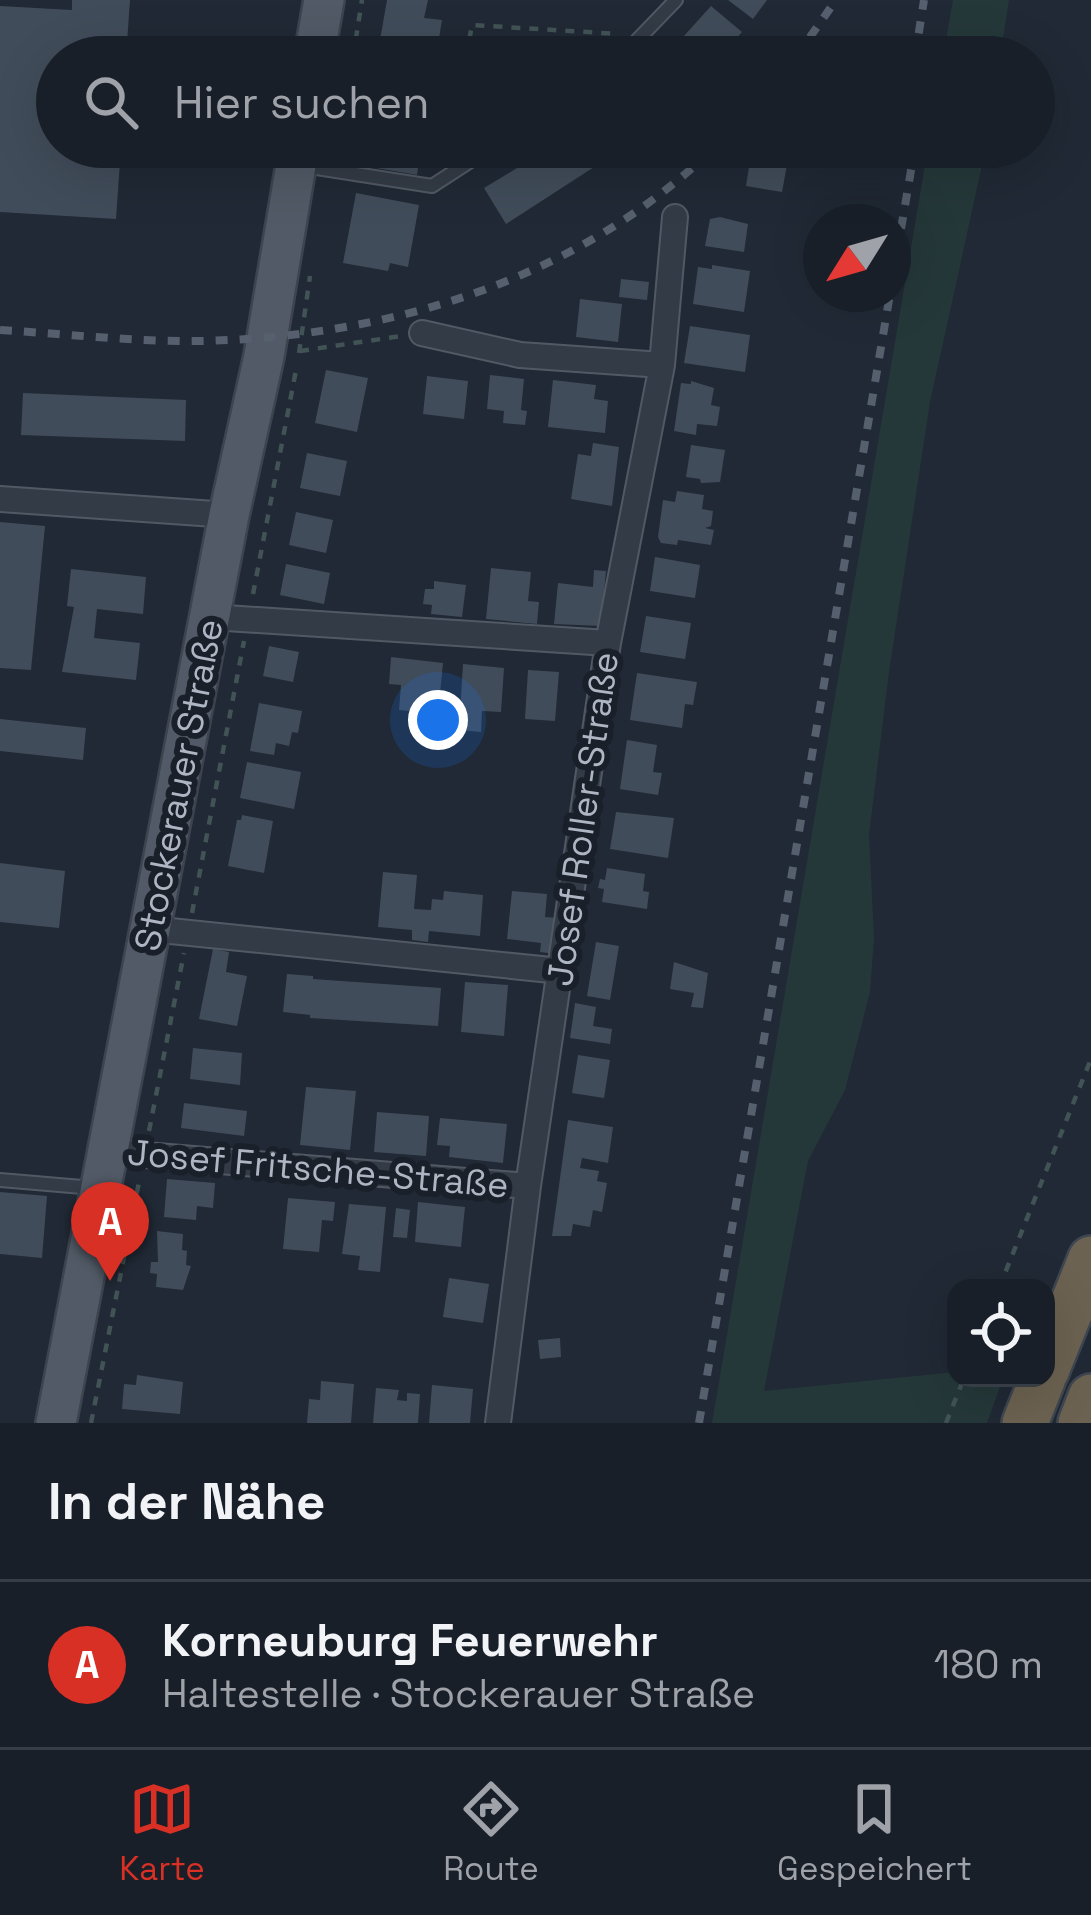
<!DOCTYPE html>
<html lang="de">
<head>
<meta charset="utf-8">
<style>
	:root { --surface:#181f28; --page:#212730; --text:#f1f3f6; --muted:#9fa2a8; --line:#363d45; --accent:#d93025 }
	body { margin:0; font-family:"Space Grotesk",sans-serif; background:var(--page); color:var(--text) }
	.controls { position:absolute; right:36px; bottom:36px; display:grid; overflow:hidden; border-radius:24px; box-shadow:0 12px 48px #0002 }
	.controls button { width:108px; height:108px; display:grid; place-items:center; padding:0; border:0; border-bottom:3px solid var(--line); background:var(--surface); color:var(--text); font:60px sans-serif }
	.compass { position:absolute; left:803px; top:204px; width:108px; height:108px; border-radius:50%; background:var(--surface); box-shadow:0 12px 48px #0002; rotate:233deg }
	.you { position:absolute; left:438px; top:720px; width:42px; height:42px; margin:-30px; border:9px solid #fff; border-radius:50%; background:#1a73e8; box-shadow:0 0 0 18px #1a73e833 }
	.badge { display:grid; place-items:center; width:78px; height:78px; border-radius:50%; background:var(--accent); color:#fff; font-size:39px; font-weight:700 }
	.pin { position:absolute; translate:-50% -99px; filter:drop-shadow(0 3px 6px #0008) }
	.pin::after { content:''; position:absolute; top:63px; width:42px; height:36px; background:inherit; clip-path:polygon(0 0,100% 0,50% 100%) }
	.list { margin:0; padding:0; list-style:none }
	h2 { display:flex; justify-content:space-between; align-items:center; height:156px; margin:0; padding:0 48px; font-size:51px }
	h2 small { font-size:39px; font-weight:400; color:var(--muted) }
	.list li { display:grid; grid-template-columns:78px 1fr auto; gap:36px; align-items:center; box-sizing:border-box; height:168px; padding:0 48px; border-top:3px solid var(--line) }
	.list b { display:block; font-size:45px; white-space:nowrap }
	.list p { margin:0; font-size:39px; white-space:nowrap; color:var(--muted) }
	.list em { font-size:39px; font-style:normal; color:var(--muted) }
	.icon { flex:none; width:66px; height:66px; fill:none; stroke:currentColor; stroke-width:2; stroke-linecap:round; stroke-linejoin:round }
	.map { position:relative; flex:none; width:1091px; height:1423px; overflow:hidden }
	.search { position:absolute; background:var(--surface); box-shadow:0 12px 48px #0002; left:36px; right:36px; top:36px; height:132px; display:flex; align-items:center; gap:30px; box-sizing:border-box; padding:0 42px; border-radius:66px; color:var(--muted); font-size:45px }
	.sheet { height:324px; background:var(--surface) }
	nav { display:flex; justify-content:space-around; align-items:center; box-sizing:border-box; height:168px; border-top:3px solid var(--line); background:var(--surface); font-size:33px; color:var(--muted) }
	nav a { display:grid; justify-items:center; gap:6px }
	nav .on { color:var(--accent) }
	.map>svg:first-child { display:block }
</style>
</head>
<body>
<div class="map">
<svg width="1091" height="1423" viewBox="0 0 1091 1423">
	<rect width="100%" height="100%" fill="#202935"/>
	<path fill="#253839" d="M 953,0 L 1009,0 L 1000,57 L 943,57 Z
		M 928,147 L 986,147 L 930,402 L 889,672 L 869,835 L 874,938 L 870,992 L 845,1090 L 808,1161 L 764,1391 L 956,1372 L 956,1378 L 1003,1378 L 987,1423 L 712,1423 Z"/>
	<path fill="#414c5a" d="M 72,0 L 130,0 L 126,57 L 57,57 L 57,147 L 121,147 L 116,219 L 0,212 L 0,6 L 72,10 Z
		M 387,0 L 428,0 L 424,18 L 442,20 L 436,57 L 377,57 Z
		M 728,0 L 767,0 L 753,19 Z
		M 711,6 L 742,32 L 720,57 L 665,57 Z
		M 362,147 L 421,147 L 417,175 L 359,165 Z
		M 552,147 L 625,147 L 506,224 L 484,188 Z
		M 763,149 L 789,154 L 782,192 L 746,186 L 751,154 L 762,156 Z
		M 356,193 L 419,205 L 408,267 L 390,263 L 388,271 L 343,263 Z
		M 720,217 L 748,224 L 744,252 L 705,246 L 710,219 Z
		M 712,265 L 750,271 L 744,312 L 693,304 L 698,267 L 712,269 Z
		M 621,279 L 649,282 L 647,300 L 619,297 Z
		M 580,299 L 622,304 L 618,342 L 576,337 Z
		M 690,326 L 750,335 L 745,372 L 684,363 Z
		M 326,370 L 368,378 L 357,432 L 315,423 Z
		M 490,375 L 524,379 L 521,410 L 527,411 L 525,425 L 503,423 L 504,411 L 487,409 Z
		M 427,376 L 468,381 L 464,419 L 423,414 Z
		M 553,380 L 596,385 L 594,399 L 608,401 L 605,433 L 548,427 Z
		M 691,381 L 714,388 L 711,405 L 720,407 L 717,426 L 697,424 L 696,435 L 674,431 L 681,383 L 691,384 Z
		M 23,393 L 186,400 L 185,441 L 21,435 Z
		M 593,443 L 619,447 L 612,506 L 571,499 L 578,454 L 591,456 Z
		M 691,445 L 725,450 L 720,482 L 701,483 L 700,479 L 686,477 Z
		M 307,453 L 347,461 L 340,496 L 300,488 Z
		M 677,491 L 704,495 L 702,509 L 713,511 L 711,526 L 705,528 L 714,530 L 711,545 L 678,540 L 677,545 L 661,543 L 658,537 L 663,500 L 675,502 Z
		M 296,512 L 333,520 L 326,553 L 289,545 Z
		M 0,522 L 45,526 L 31,670 L 0,668 Z
		M 655,557 L 700,565 L 695,598 L 650,591 Z
		M 286,564 L 330,573 L 324,604 L 280,595 Z
		M 491,568 L 531,572 L 528,601 L 539,602 L 537,624 L 486,619 Z
		M 71,569 L 146,577 L 143,614 L 97,609 L 94,638 L 140,643 L 136,680 L 62,672 L 74,607 L 67,606 Z
		M 594,570 L 606,571 L 601,626 L 554,624 L 558,583 L 593,587 Z
		M 434,581 L 466,585 L 462,617 L 431,614 L 432,605 L 423,604 L 425,589 L 434,589 Z
		M 646,616 L 691,623 L 685,659 L 640,652 Z
		M 269,646 L 299,652 L 293,682 L 263,676 Z
		M 391,657 L 443,663 L 438,714 L 399,710 L 401,685 L 389,684 Z
		M 463,664 L 504,668 L 501,712 L 482,711 L 481,732 L 459,730 Z
		M 528,670 L 559,672 L 555,721 L 525,719 Z
		M 637,673 L 697,682 L 693,705 L 685,704 L 682,728 L 630,720 Z
		M 259,703 L 302,711 L 298,733 L 292,732 L 289,746 L 276,743 L 274,755 L 250,751 Z
		M 0,719 L 86,728 L 83,760 L 0,751 Z
		M 627,740 L 657,745 L 653,772 L 662,773 L 658,795 L 620,789 Z
		M 247,762 L 301,772 L 294,809 L 240,798 Z
		M 616,812 L 674,818 L 668,858 L 610,849 Z
		M 242,815 L 273,821 L 264,873 L 228,866 L 237,820 L 241,820 Z
		M 0,863 L 65,871 L 59,928 L 0,922 Z
		M 607,868 L 645,874 L 643,891 L 649,892 L 647,909 L 602,902 L 604,889 L 598,888 L 600,879 L 605,880 Z
		M 383,872 L 417,875 L 414,909 L 431,910 L 432,899 L 443,900 L 444,891 L 483,895 L 480,936 L 429,931 L 428,942 L 412,940 L 412,930 L 378,927 Z
		M 512,891 L 547,894 L 545,917 L 558,918 L 555,954 L 540,952 L 541,943 L 507,939 Z
		M 596,942 L 619,946 L 610,1000 L 587,996 Z
		M 213,949 L 229,952 L 226,972 L 247,976 L 237,1026 L 199,1019 Z
		M 674,962 L 708,973 L 703,1008 L 691,1007 L 694,993 L 670,989 Z
		M 287,974 L 313,976 L 313,979 L 441,988 L 438,1026 L 310,1018 L 310,1015 L 283,1012 Z
		M 465,982 L 508,985 L 504,1036 L 461,1032 Z
		M 575,1003 L 596,1007 L 593,1026 L 612,1029 L 610,1044 L 570,1038 Z
		M 193,1048 L 242,1053 L 240,1085 L 190,1079 Z
		M 578,1055 L 610,1060 L 604,1098 L 572,1093 Z
		M 306,1087 L 356,1091 L 350,1150 L 300,1145 Z
		M 184,1103 L 247,1111 L 244,1136 L 181,1128 Z
		M 377,1112 L 429,1116 L 426,1156 L 374,1152 Z
		M 440,1118 L 507,1124 L 503,1163 L 449,1157 L 450,1146 L 437,1145 Z
		M 568,1120 L 613,1127 L 608,1163 L 582,1158 L 580,1168 L 599,1171 L 597,1181 L 607,1183 L 602,1212 L 593,1210 L 590,1227 L 573,1224 L 571,1236 L 552,1236 Z
		M 167,1179 L 215,1183 L 213,1208 L 197,1206 L 196,1220 L 164,1217 Z
		M 0,1192 L 47,1196 L 42,1258 L 0,1254 Z
		M 288,1198 L 335,1202 L 333,1221 L 322,1220 L 319,1252 L 283,1249 Z
		M 418,1202 L 465,1207 L 461,1247 L 415,1242 Z
		M 349,1204 L 386,1207 L 380,1272 L 358,1270 L 360,1256 L 342,1254 Z
		M 396,1208 L 410,1210 L 407,1238 L 393,1237 Z
		M 157,1231 L 183,1234 L 182,1250 L 187,1251 L 186,1265 L 191,1266 L 183,1290 L 156,1287 L 157,1274 L 150,1273 L 151,1262 L 158,1262 Z
		M 449,1278 L 489,1284 L 483,1323 L 443,1317 Z
		M 560,1338 L 561,1357 L 540,1359 L 538,1340 Z
		M 137,1375 L 183,1382 L 180,1414 L 122,1409 L 124,1384 L 136,1385 Z
		M 321,1381 L 354,1384 L 351,1423 L 307,1423 L 309,1399 L 320,1400 Z
		M 432,1385 L 473,1389 L 470,1423 L 429,1423 Z
		M 376,1388 L 399,1390 L 397,1400 L 407,1401 L 407,1393 L 420,1394 L 418,1423 L 373,1423 Z"/>
	<g fill="none" stroke-linecap="round" stroke-linejoin="round">
		<g stroke="#515964" stroke-width="16">
			<path id="lane" d="M 621,57 L 676,0
				M 304,166 L 432,186 L 492,147
				M 0,1180 L 94,1188"/>
		</g>
		<g stroke="#515964" stroke-width="28">
			<path id="street" d="M 422,333 L 520,355 L 662,365
				M 0,499 L 229,515
				M 211,617 L 608,643
				M 151,929 L 561,971
				M 108,1152 L 528,1186
				M 498,1423 L 528,1186 L 608,643 L 662,365 L 675,217"/>
		</g>
		<g stroke="#3d4450" stroke-width="44">
			<path id="primary" d="M 314,57 L 324,0
				M 56,1423 L 229,515 L 264,356 L 299,147"/>
		</g>
		<g stroke="#3e4651" stroke-width="50">
			<path id="highway" d="M 1046,1371 L 1091,1259
				M 1025,1423 L 1043,1378
				M 1081,1423 L 1091,1397"/>
		</g>
		<path stroke="#425356" stroke-width="4.5" stroke-dasharray="9 9" stroke-linecap="butt" d="M 353,57 L 362,0
			M 466,57 L 472,25 L 619,34
			M 300,351 L 401,336
			M 299,353 L 310,276
			M 253,594 L 296,370
			M 192,913 L 244,641
			M 149,1131 L 184,953
			M 999,1288 L 1091,1059
			M 91,1423 L 140,1177
			M 946,1423 L 964,1378"/>
		<use href="#lane" stroke="#333b46" stroke-width="12"/>
		<use href="#street" stroke="#333b46" stroke-width="24"/>
		<use href="#primary" stroke="#515a66" stroke-width="39"/>
		<use href="#highway" stroke="#6c6251" stroke-width="45"/>
		<path stroke="#555f6d" stroke-width="8" stroke-dasharray="12 12" stroke-linecap="butt" d="M 796,57 L 836,0
			M 915,57 L 924,0
			M 893,276 L 915,147
			M 0,330 C 67,334 135,342 202,341 C 388,337 578,280 715,147
			M 699,1423 L 890,294"/>
	</g>
	<g text-anchor="middle" dominant-baseline="central" stroke-width="12" stroke-linejoin="round" paint-order="stroke">
		<g font-size="36" fill="#aeb6c3" stroke="#19202a">
			<text transform="translate(179 785) rotate(-79)">Stockerauer Straße</text>
			<text transform="translate(583 819) rotate(-82)">Josef Roller-Straße</text>
			<text transform="translate(318 1169) rotate(5)">Josef Fritsche-Straße</text>
		</g>
	</g>
</svg>
<div class="controls">
<button><svg class="icon" aria-label="locate" viewBox="0 0 24 24"><circle cx="12" cy="12" r="6"/><path d="M12 2v4M12 18v4M2 12h4M18 12h4"/></svg></button>
</div>
<svg class="compass" viewBox="-18 -18 36 36"><path d="M0-13l5 13h-10z" fill="#e53935"/><path d="M0 13l5-13h-10z" fill="#9fa2a8"/></svg>
<div class="you"></div>
<div class="pin badge" style="left:110px;top:1281px">A</div>
<div class="search"><svg class="icon" aria-label="search" viewBox="0 0 24 24"><circle cx="10" cy="10" r="6"/><path d="M15 15l6 6"/></svg>Hier suchen</div>
</div>
<section class="sheet">
<h2>In der Nähe<small></small></h2>
<ul class="list">
<li><span class="badge">A</span><div><b>Korneuburg Feuerwehr</b><p>Haltestelle · Stockerauer Straße</p></div><em>180 m</em></li>
</ul>
</section>
<nav>
<a class="on"><svg class="icon" aria-label="map" viewBox="0 0 24 24"><path d="M3 6l6-2 6 2 6-2v14l-6 2-6-2-6 2zM9 4v14M15 6v14"/></svg>Karte</a>
<a><svg class="icon" aria-label="directions" viewBox="0 0 24 24"><path d="M12 3l9 9-9 9-9-9zM9 14v-3h6M13 9l2 2-2 2"/></svg>Route</a>
<a><svg class="icon" aria-label="saved" viewBox="0 0 24 24"><path d="M7 4h10v16l-5-4-5 4z"/></svg>Gespeichert</a>
</nav>
</body>
</html>
